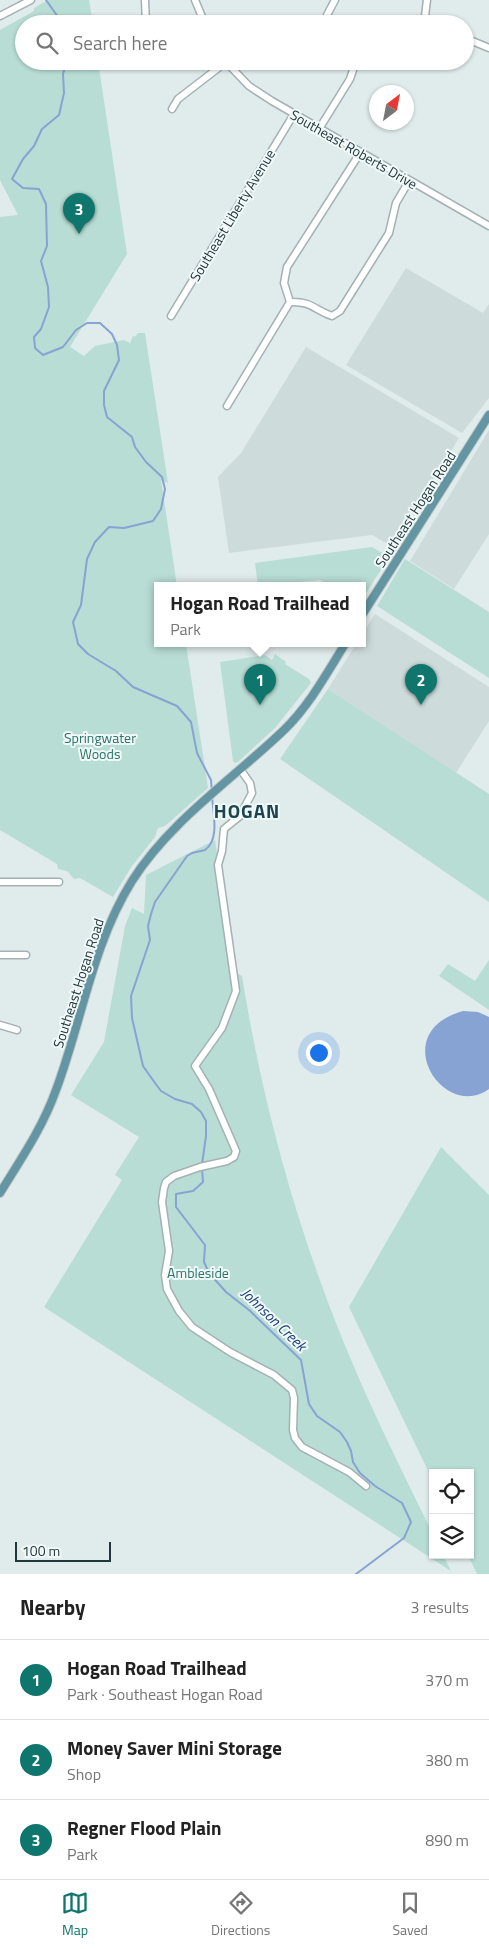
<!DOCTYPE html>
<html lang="en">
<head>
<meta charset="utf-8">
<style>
	:root { --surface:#fff; --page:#f2f2f2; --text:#222; --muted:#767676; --line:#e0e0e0; --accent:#0f766e }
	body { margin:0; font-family:"Titillium Web",sans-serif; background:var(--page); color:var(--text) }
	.controls { position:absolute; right:15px; bottom:15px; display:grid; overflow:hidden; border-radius:0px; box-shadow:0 1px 4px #0004 }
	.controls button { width:45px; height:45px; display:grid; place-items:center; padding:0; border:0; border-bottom:1px solid var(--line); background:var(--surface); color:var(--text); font:25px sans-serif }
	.compass { position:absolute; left:369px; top:85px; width:45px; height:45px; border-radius:50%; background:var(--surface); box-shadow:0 1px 4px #0004; rotate:32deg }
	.scale { position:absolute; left:15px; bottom:12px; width:96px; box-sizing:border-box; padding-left:5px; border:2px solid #20373c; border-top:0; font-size:14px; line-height:18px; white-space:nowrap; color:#20373c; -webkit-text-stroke:4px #f1f8f8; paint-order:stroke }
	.you { position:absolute; left:318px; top:1052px; width:18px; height:18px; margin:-12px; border:4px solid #fff; border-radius:50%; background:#1a73e8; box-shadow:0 0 0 8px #1a73e833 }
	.badge { display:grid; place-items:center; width:32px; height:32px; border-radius:50%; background:var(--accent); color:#fff; font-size:16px; font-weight:700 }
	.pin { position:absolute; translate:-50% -41px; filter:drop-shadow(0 1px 2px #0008) }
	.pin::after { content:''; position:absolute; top:26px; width:18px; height:15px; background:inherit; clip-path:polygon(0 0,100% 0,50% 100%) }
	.popup { position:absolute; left:154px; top:582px; width:212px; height:65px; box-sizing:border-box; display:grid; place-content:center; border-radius:0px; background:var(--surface); filter:drop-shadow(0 1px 4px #0005); font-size:16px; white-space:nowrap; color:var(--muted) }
	.popup b { font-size:19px; color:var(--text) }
	.popup::after { content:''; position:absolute; left:50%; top:100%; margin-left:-10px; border:10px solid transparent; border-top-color:var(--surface) }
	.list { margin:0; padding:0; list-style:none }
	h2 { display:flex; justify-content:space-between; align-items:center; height:65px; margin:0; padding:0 20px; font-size:21px }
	h2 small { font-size:16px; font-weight:400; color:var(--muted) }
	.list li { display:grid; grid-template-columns:32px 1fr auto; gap:15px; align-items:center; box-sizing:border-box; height:80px; padding:0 20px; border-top:1px solid var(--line) }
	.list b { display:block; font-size:19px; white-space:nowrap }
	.list p { margin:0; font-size:16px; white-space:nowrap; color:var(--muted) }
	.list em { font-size:16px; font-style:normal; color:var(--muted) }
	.icon { flex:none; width:28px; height:28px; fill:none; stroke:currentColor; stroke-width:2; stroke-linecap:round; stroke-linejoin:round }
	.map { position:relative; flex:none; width:489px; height:1574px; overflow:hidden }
	.search { position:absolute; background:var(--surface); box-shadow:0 1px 4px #0004; left:15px; right:15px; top:15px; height:55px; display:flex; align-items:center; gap:12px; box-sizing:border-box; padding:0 18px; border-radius:28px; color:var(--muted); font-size:19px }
	.sheet { height:305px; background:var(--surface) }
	nav { display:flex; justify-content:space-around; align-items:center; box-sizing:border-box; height:70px; border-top:1px solid var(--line); background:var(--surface); font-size:14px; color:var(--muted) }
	nav a { display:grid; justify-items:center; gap:2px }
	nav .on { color:var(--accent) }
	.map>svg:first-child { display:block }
</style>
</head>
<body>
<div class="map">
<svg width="489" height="1574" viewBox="0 0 489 1574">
	<rect width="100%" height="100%" fill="#e0ebec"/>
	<path fill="#cedbdb" d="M 406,268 L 483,313 L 489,304 L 489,398 L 462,433 L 346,365 Z
		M 306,347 L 459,438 L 393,547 L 372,535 L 229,553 L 218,477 L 241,453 Z
		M 489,430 L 489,534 L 454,589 L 410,561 Z
		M 375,614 L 489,687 L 489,721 L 456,773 L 328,689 L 356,644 L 362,644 L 363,633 Z"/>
	<path fill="#b8ddd4" d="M 48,0 L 89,0 L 93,24 L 24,24 L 24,61 L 98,61 L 127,254 L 70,347 L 84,356 L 95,346 L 124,340 L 130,343 L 133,336 L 135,337 L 138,333 L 145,333 L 168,483 L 161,480 L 177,586 L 158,586 L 158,644 L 186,644 L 208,788 L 165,826 L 158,828 L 155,837 L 132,866 L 113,897 L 80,878 L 74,879 L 67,871 L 58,869 L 57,864 L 0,830 L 0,217 L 18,215 L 0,180 L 0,30 L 34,11 L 34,8 Z
		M 372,547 L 389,557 L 363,598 L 362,586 L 330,586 L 320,580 L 258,586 L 255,563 Z
		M 405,559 L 489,612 L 489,678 L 377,606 Z
		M 275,654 L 286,662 L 285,664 L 309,679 L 311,683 L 275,728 L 238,762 L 235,763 L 233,761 L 220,662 L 265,655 L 272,660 Z
		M 328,689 L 489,794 L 489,902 L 280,759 Z
		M 215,840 L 235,972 L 242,976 C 262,1100 295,1222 342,1338 C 369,1405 401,1469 433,1534 L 433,1555 L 443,1555 L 451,1571 L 44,1307 L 122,1180 L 115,1175 L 139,1137 L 71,1095 L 104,1042 L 125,926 L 132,908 L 144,914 L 146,875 Z
		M 489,960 L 489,1010 L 439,976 L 448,964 L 475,981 Z
		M 441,1147 L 489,1195 L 489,1574 L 477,1574 L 468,1555 L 470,1555 L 470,1473 L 433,1473 L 433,1481 L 349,1307 Z"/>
	<path fill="#86a3d3" d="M 463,1011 L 478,1012 L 489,1017 L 489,1089 C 443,1122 386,1032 463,1011 Z"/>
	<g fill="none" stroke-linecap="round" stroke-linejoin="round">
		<path stroke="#86a3d3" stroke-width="2" d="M 46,0 L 63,24
			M 67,61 L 63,74 L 64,93 L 59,115 L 42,129 L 34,146 L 23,159 L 12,179 L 23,188 L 39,189 L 46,204 L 47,246 L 41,261 L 48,287 L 49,307 L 41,329 L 34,337 L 35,348 L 43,355 L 63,347 L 76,330 L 87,323 L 100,323 L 112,334 L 117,345 L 119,360 L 104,391 L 104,405 L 107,417 L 132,437 L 135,447 L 146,462 L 162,477 L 165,489 L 161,509 L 153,521 L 124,528 L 109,527 L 95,542 L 87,559 L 81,605 L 73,622 L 78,644 L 88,654 L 116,671 L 133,687 L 177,706 L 191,722 L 197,753 L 211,780 L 212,792
			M 202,1164 L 206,1136 L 206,1121 L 201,1112 L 192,1104 L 175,1099 L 161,1091 L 155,1083 L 143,1066 L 132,1018 L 131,996 L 150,940 L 148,926 L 151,914 L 155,902 L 187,856 L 192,853 L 205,850 C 220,839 213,813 212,796
			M 202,1169 L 203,1182 L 193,1191 L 176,1194 L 176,1207 L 205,1245 L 204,1262 L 209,1273 L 226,1292 L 249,1310 L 301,1360 L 309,1404 L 317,1416 L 340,1432 L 347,1442 L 351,1451 L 353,1462 L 360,1473 L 375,1486 L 402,1503 L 411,1522 L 404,1538 L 356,1574"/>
		<g stroke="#a3b1b4" stroke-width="9">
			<path id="minor" d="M 145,0 L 146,24
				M 195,0 L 205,24
				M 0,16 L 31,0
				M 188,24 L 203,19
				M 330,24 L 326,21 L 327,15 L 335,0
				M 424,24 L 427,0
				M 465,38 L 489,48
				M 225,61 L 249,86 L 272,101 L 489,226
				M 172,109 L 178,99 L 226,62
				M 319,129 L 350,79 L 356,61
				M 290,302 C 312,301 314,310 332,316 L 340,311 L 389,233 L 396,203 L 409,181
				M 171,316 L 294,114
				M 227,406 L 290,302 L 284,283 L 287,267 L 360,153
				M 240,769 L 250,783 L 252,793 L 240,816 L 224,829 L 222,851 L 218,865 L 236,991 L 222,1028 L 195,1066 L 209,1089 L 236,1151 L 234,1157 L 227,1161 L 200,1167 L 174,1176 L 166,1182 L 164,1188 L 162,1202 L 169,1251 L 165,1275 L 167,1289 L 179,1311 L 192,1327 L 230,1352 L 274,1375 L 292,1390 L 294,1398 L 293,1430 L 295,1438 L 302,1447 L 349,1472 L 366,1486
				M 0,882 L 59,882
				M 0,955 L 26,955
				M 0,1025 L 17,1030"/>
		</g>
		<g stroke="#c1c7c8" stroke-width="10">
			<path id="major" d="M 362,615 L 489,415
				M 0,1193 C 21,1159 43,1127 56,1090 C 82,1021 92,945 132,881 C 170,821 233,779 284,730 C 309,706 327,673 345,644"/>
		</g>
		<use href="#minor" stroke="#fff" stroke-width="6"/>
		<use href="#major" stroke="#6395a2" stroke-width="8"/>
	</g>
	<g text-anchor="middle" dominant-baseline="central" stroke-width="4" stroke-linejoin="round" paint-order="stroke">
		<g font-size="14" fill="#20373c" stroke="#f1f8f8">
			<text transform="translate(354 149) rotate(30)">Southeast Roberts Drive</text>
			<text transform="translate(232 215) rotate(-59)">Southeast Liberty Avenue</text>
			<text transform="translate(415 509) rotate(-57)">Southeast Hogan Road</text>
			<text transform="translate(78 983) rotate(-72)">Southeast Hogan Road</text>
		</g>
		<g font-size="14" fill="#297469" stroke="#f1f8f8">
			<text x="100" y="737">Springwater<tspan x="100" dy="16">Woods</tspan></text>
			<text x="198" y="1272">Ambleside</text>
		</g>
		<g font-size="15" font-style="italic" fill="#193d7a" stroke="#f1f8f8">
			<text transform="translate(274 1319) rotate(44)">Johnson Creek</text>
		</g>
		<g font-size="19" font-weight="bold" letter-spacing="1" fill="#1c444f" stroke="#f1f8f8">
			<text x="247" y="810">HOGAN</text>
		</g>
	</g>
</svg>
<div class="controls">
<button><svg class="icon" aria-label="locate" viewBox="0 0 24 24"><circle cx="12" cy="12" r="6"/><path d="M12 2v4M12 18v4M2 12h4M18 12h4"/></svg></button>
<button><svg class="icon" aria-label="layers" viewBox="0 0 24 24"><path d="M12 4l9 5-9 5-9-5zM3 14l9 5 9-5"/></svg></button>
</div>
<svg class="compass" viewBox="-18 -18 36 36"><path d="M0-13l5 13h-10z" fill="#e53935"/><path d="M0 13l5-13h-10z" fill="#767676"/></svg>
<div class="scale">100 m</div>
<div class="you"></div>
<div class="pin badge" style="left:260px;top:705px">1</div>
<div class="popup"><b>Hogan Road Trailhead</b>Park</div>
<div class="pin badge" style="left:421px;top:705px">2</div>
<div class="pin badge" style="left:79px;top:234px">3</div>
<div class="search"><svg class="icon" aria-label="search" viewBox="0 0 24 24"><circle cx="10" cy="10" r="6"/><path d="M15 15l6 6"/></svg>Search here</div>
</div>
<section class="sheet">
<h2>Nearby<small>3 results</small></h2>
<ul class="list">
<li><span class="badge">1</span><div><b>Hogan Road Trailhead</b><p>Park · Southeast Hogan Road</p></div><em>370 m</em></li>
<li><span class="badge">2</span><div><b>Money Saver Mini Storage</b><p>Shop</p></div><em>380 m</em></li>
<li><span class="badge">3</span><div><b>Regner Flood Plain</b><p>Park</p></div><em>890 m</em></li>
</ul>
</section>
<nav>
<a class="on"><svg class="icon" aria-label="map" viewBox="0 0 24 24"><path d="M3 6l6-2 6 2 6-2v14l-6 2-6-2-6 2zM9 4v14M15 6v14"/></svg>Map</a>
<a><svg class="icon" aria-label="directions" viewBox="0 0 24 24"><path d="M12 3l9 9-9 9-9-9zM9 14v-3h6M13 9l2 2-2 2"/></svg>Directions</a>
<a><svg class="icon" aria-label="saved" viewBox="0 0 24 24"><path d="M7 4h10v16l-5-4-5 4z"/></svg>Saved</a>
</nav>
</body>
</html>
